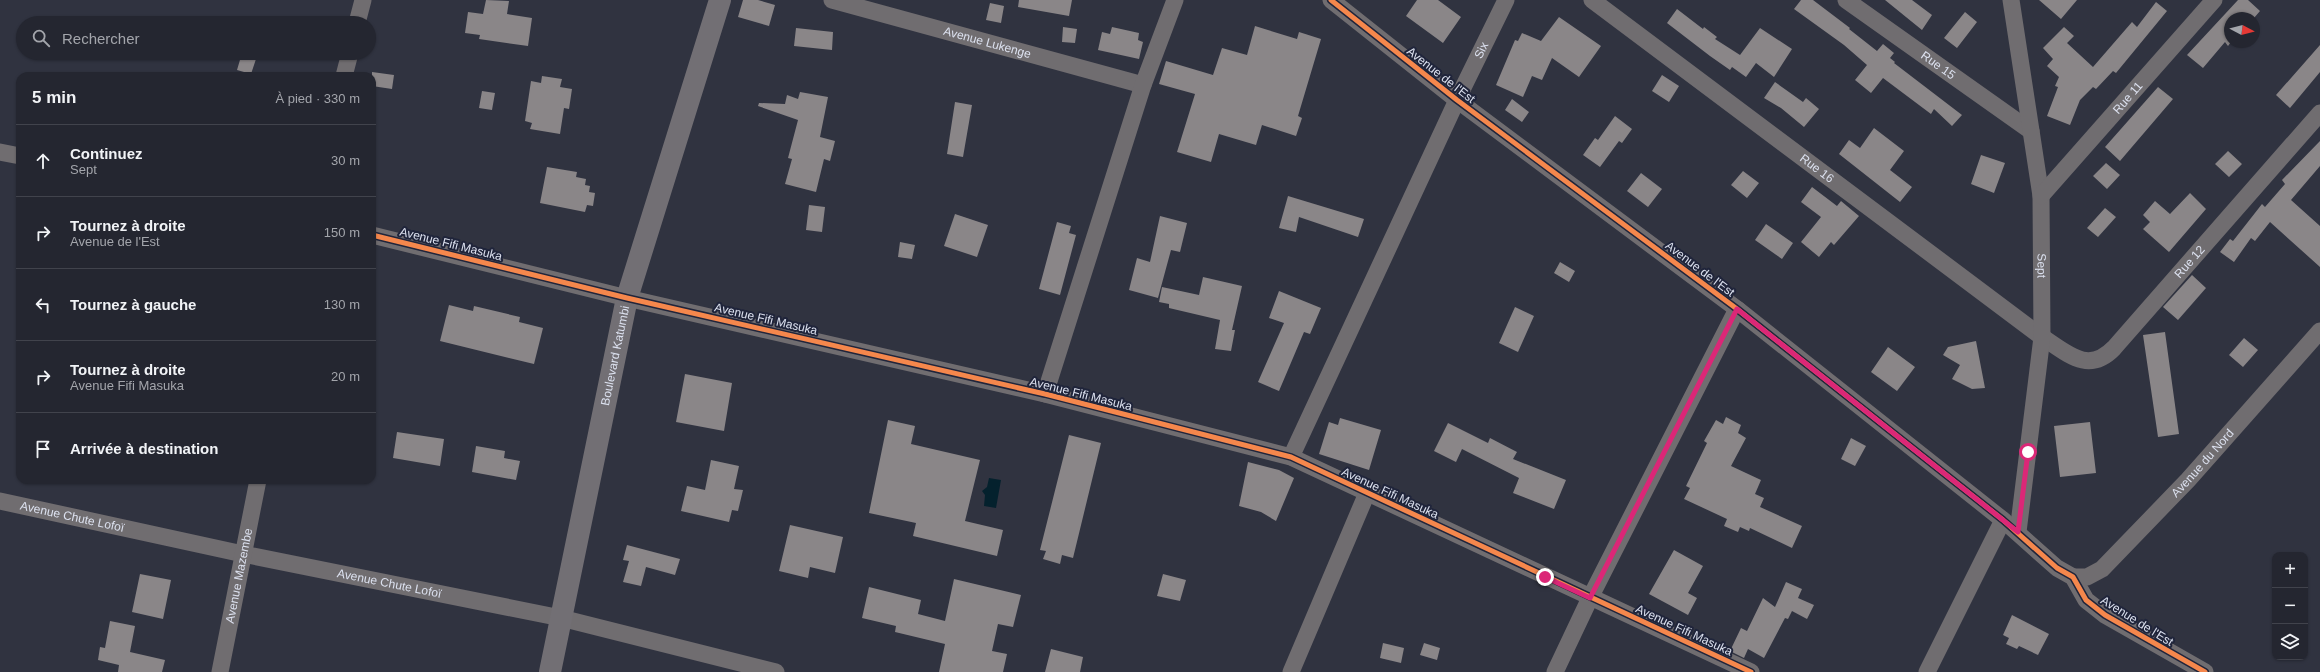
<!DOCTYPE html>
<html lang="fr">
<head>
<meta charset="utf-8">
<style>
	:root { --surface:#242630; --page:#30323c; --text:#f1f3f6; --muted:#a3a5ab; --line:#41434c }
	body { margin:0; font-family:Arial,sans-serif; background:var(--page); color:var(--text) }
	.controls { position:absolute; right:12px; bottom:12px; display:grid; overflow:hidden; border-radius:8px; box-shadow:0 1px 3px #0004 }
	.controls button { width:36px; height:36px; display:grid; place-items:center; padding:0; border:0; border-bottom:1px solid var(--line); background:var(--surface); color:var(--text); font:20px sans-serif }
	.compass { position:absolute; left:2224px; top:12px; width:36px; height:36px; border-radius:50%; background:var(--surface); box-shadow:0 1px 3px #0004; rotate:97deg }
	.stop { position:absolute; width:12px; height:12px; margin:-9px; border:3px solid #db2777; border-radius:50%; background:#fff }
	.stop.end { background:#db2777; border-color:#fff; box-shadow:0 1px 4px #0008 }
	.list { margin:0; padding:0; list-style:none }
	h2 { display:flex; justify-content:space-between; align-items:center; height:52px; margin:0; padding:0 16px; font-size:17px }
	h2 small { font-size:13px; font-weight:400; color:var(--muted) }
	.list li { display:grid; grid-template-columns:26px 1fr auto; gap:12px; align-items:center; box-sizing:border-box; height:72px; padding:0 16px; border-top:1px solid var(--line) }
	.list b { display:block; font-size:15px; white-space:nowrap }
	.list p { margin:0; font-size:13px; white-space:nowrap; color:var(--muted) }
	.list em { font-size:13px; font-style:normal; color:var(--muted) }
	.icon { flex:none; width:22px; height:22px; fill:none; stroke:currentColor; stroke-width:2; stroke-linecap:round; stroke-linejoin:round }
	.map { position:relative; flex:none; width:2320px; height:672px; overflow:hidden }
	.search { position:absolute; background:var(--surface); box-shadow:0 1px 3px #0004; left:16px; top:16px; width:360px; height:44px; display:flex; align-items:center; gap:10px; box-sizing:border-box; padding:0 14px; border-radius:22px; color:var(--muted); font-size:15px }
	.panel { position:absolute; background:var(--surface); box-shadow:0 1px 3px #0004; left:16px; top:72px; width:360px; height:412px; border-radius:12px }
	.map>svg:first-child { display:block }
</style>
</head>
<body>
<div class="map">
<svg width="2320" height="672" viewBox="0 0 2320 672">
	<rect width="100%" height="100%" fill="#303340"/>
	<path fill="#04212d" d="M 989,478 L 1001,480 L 996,508 L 984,506 L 985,495 L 982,491 L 987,487 Z"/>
	<path fill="#8a8688" d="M 486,0 L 509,1 L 507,14 L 532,18 L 528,46 L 479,39 L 480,35 L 465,33 L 468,12 L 483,14 Z
		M 743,0 L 758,0 L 775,5 L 769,26 L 738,17 Z
		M 1019,0 L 1072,0 L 1069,16 L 1018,7 Z
		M 1417,0 L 1438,0 L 1461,17 L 1443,43 L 1406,16 Z
		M 1801,0 L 1813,0 L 1850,28 L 1849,29 L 1877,51 L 1883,44 L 1894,53 L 1890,58 L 1895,62 L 1894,63 L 1962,115 L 1952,126 L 1934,109 L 1931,114 L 1883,78 L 1871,93 L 1855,80 L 1867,65 L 1844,45 L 1794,9 Z
		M 1885,0 L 1912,0 L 1932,15 L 1922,30 Z
		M 2039,0 L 2077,0 L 2061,19 Z
		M 2238,0 L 2248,0 L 2260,11 L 2254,18 L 2230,18 L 2231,42 L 2228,46 L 2225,42 L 2203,68 L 2187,55 Z
		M 2156,2 L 2167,11 L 2116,73 L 2113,71 L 2096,89 L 2093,87 L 2080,100 L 2070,125 L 2047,116 L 2058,87 L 2055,86 L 2059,77 L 2047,66 L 2053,59 L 2043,48 L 2064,27 L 2074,36 L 2067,43 L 2093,67 L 2132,22 L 2137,27 Z
		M 990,3 L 1004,6 L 1001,23 L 986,20 Z
		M 1677,9 L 1703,29 L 1704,27 L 1717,37 L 1715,39 L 1740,55 L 1760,28 L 1792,49 L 1774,77 L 1756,63 L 1746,77 L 1732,67 L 1730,70 L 1710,56 L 1667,23 Z
		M 1965,12 L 1977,22 L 1957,48 L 1944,38 Z
		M 1559,17 L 1601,46 L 1579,77 L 1552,58 L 1542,80 L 1532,76 L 1523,97 L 1496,85 L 1515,40 L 1518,41 L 1522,33 L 1541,41 Z
		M 1255,26 L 1297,39 L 1299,32 L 1321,39 L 1298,116 L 1302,118 L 1296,136 L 1262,125 L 1256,145 L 1219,134 L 1211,162 L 1177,152 L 1195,94 L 1159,84 L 1166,61 L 1213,75 L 1222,48 L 1247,55 Z
		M 1063,27 L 1077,29 L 1075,43 L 1062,42 Z
		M 1112,27 L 1139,33 L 1138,40 L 1143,42 L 1139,59 L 1098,50 L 1102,32 L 1110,34 Z
		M 796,28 L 833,32 L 832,50 L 794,46 Z
		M 2320,45 L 2320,72 L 2290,108 L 2276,95 Z
		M 242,53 L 258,53 L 251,74 L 237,70 Z
		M 372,72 L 394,75 L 392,89 L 372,86 Z
		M 1662,75 L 1679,86 L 1669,102 L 1652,91 Z
		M 542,76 L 562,79 L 560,87 L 572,89 L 569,109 L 564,108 L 560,134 L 530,129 L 532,123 L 525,121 L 531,81 L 541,83 Z
		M 1775,82 L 1803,102 L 1806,98 L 1819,109 L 1804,127 L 1781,108 L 1764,98 Z
		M 2158,87 L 2173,99 L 2120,161 L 2105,147 Z
		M 482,91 L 495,93 L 492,110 L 479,108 Z
		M 800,92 L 828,97 L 820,137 L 835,141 L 830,161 L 824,159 L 816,192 L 785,184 L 792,159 L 788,158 L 798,120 L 758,106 L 759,103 L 785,104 L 787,95 L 798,99 Z
		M 1512,99 L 1529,112 L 1522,122 L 1505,110 Z
		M 955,102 L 972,105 L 963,157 L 947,154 Z
		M 1615,116 L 1632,129 L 1622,143 L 1619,141 L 1600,167 L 1583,155 L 1595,138 L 1598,140 Z
		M 1874,128 L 1904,151 L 1890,170 L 1912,187 L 1900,202 L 1839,154 L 1849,140 L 1860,148 Z
		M 2320,141 L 2320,166 L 2291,200 L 2320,226 L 2320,267 L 2270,222 L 2255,241 L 2251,238 L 2234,262 L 2220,252 L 2230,239 L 2233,241 L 2262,204 L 2265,207 L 2285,184 L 2282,180 Z
		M 2228,151 L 2242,164 L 2229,177 L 2215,164 Z
		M 1981,155 L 2005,163 L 1994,193 L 1971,184 Z
		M 2106,163 L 2120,175 L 2107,189 L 2093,176 Z
		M 547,167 L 577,172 L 576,177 L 586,179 L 585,185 L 590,186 L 589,192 L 595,193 L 593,206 L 587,205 L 585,212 L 540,203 Z
		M 1743,171 L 1759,183 L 1747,198 L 1731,185 Z
		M 1641,173 L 1662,189 L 1648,207 L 1627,191 Z
		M 1812,187 L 1837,206 L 1841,201 L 1859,216 L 1834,245 L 1831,242 L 1819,257 L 1801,242 L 1821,217 L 1801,202 Z
		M 2190,193 L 2206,209 L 2169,252 L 2143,229 L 2150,222 L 2143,215 L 2155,201 L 2170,214 Z
		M 1288,196 L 1364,219 L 1358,237 L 1299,217 L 1296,232 L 1279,228 Z
		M 809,205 L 825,207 L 822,232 L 806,230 Z
		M 2105,208 L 2116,217 L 2098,237 L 2087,228 Z
		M 955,214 L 988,225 L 977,257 L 944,246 Z
		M 1160,216 L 1187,223 L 1180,252 L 1171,250 L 1158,298 L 1129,290 L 1137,258 L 1150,262 Z
		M 1057,222 L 1071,226 L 1069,233 L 1076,235 L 1060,295 L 1039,289 Z
		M 1766,224 L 1793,243 L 1782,259 L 1755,240 Z
		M 900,242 L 915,245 L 912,259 L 898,257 Z
		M 1560,262 L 1575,271 L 1569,282 L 1554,273 Z
		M 2192,275 L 2206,288 L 2178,320 L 2163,307 Z
		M 1203,277 L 1242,286 L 1232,330 L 1235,330 L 1231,351 L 1215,349 L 1220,320 L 1169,308 L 1169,304 L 1159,302 L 1162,287 L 1199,295 Z
		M 1279,291 L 1321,308 L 1310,334 L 1304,332 L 1279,391 L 1258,382 L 1284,323 L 1269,318 Z
		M 449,305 L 473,311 L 474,306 L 520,317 L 519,322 L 543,328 L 534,364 L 440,341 Z
		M 1515,307 L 1534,316 L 1518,352 L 1499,343 Z
		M 2165,332 L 2179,434 L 2158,437 L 2143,335 Z
		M 2244,338 L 2258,350 L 2243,367 L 2229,355 Z
		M 1976,341 L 1985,388 L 1972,389 L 1952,379 L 1960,365 L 1943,355 L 1948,347 Z
		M 1888,347 L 1915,367 L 1897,391 L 1871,372 Z
		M 685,374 L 732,383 L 724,431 L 676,422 Z
		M 1726,417 L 1741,425 L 1738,433 L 1746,438 L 1731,466 L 1761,480 L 1755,494 L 1764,498 L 1760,507 L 1802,526 L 1792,548 L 1750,528 L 1749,531 L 1740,527 L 1738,532 L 1724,526 L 1727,519 L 1684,499 L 1690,488 L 1686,486 L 1707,443 L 1704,441 L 1716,420 L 1723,424 Z
		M 1340,418 L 1381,430 L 1369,470 L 1319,454 L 1329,422 L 1338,425 Z
		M 888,420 L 915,426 L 911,444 L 980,460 L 965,521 L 1003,530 L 997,556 L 913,536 L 916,523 L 869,513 Z
		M 2090,422 L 2096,473 L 2060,477 L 2054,426 Z
		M 1448,423 L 1488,443 L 1490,438 L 1517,452 L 1513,459 L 1566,480 L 1554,509 L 1513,493 L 1519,478 L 1462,449 L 1456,462 L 1434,451 Z
		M 397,432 L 444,439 L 440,466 L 393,458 Z
		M 1069,435 L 1101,443 L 1073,558 L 1062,555 L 1060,564 L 1043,559 L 1046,551 L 1040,550 Z
		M 1851,438 L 1866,446 L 1855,466 L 1841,459 Z
		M 476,446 L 505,451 L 504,458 L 520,461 L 516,480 L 472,472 Z
		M 711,460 L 739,466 L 734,489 L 743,490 L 738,511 L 732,510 L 729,522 L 681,511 L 687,486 L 705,490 Z
		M 1248,462 L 1279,470 L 1294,478 L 1276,521 L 1261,512 L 1239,506 Z
		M 790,525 L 843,537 L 835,573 L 810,567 L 808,578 L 779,571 Z
		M 627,545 L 680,559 L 675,575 L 646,567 L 641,586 L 623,582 L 629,561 L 623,560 Z
		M 1674,550 L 1703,566 L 1688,593 L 1697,598 L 1688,615 L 1649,594 Z
		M 140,574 L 171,580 L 163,619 L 132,612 Z
		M 1163,574 L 1186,580 L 1180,601 L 1157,596 Z
		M 954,579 L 1021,595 L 1013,627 L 998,624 L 992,651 L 1007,654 L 1003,672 L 939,672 L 945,644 L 895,632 L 896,626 L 862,618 L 869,587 L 921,600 L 918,614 L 945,621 Z
		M 1786,582 L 1802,589 L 1798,598 L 1814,605 L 1807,619 L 1792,611 L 1788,619 L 1785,618 L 1764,658 L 1748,649 L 1744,658 L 1730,651 L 1741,628 L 1747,631 L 1763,598 L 1775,607 Z
		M 2012,615 L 2049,634 L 2038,655 L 2019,646 L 2017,649 L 2006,644 L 2009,638 L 2003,635 Z
		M 110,621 L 135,626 L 130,652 L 165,660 L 162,672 L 118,672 L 119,665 L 98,660 L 100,647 L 105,648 Z
		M 1383,643 L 1404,648 L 1401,663 L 1380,658 Z
		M 1424,643 L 1440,648 L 1437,660 L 1420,655 Z
		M 1051,649 L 1083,657 L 1080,672 L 1045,672 Z"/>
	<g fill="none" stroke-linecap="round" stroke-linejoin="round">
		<g stroke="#706d70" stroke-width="17">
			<path id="s1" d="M 832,0 L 1143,85"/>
			<path d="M 1331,0 L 1457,100 L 1737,309 L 2003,520 L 2057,568 L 2073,577 L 2086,600 L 2105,615 L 2205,672"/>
			<path id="s2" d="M 1592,0 L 2042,337 C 2067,353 2088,375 2114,348 L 2320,113"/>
			<path id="s3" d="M 1846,0 L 2031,131"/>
			<path id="s4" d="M 2011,0 L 2041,196 L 2042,337 L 2018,532"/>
			<path d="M 357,23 L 363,0"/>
			<path d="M 344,76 L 350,53"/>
			<path d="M 0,152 L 20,156"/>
			<path id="s5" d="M 2041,196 L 2214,0"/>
			<path d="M 372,235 L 627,298 L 1045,394 L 1291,457 L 1751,672"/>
			<path d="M 1045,394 L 1143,85 L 1175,0"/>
			<path id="s6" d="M 1291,457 L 1457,100 L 1506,0"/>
			<path id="s7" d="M 0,501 L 243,554 L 561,618 L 776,672"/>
			<path id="s8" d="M 2073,577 L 2087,577 L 2102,569 L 2188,480 L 2320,331"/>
			<path id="s9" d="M 220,672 L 258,480"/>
			<path d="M 1291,672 L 1367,493"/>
			<path d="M 1555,672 L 1590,598 L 1737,309"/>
			<path d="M 1927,672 L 2003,520"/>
		</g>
		<path stroke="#726f74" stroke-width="22" id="s10" d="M 550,672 L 627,298 L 720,0"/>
		<g stroke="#20253b" stroke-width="8">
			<path id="cycleway" d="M 1331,0 L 1457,100 L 1737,309 L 2003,520 L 2057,568 L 2073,577 L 2086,600 L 2105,615 L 2205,672
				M 372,235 L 627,298 L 1045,394 L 1291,457 L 1751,672"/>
		</g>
		<use href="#cycleway" stroke="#f5874c" stroke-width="5"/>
	</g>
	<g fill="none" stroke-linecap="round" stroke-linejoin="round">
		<path stroke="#db2777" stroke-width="5" d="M 1545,577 L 1590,598 L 1737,309 L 2018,532 L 2028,452"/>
	</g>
	<g text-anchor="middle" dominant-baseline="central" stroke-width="4" stroke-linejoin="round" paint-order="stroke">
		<g font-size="12" fill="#dce1ef" stroke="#20253b">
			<text stroke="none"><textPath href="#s1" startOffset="161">Avenue Lukenge</textPath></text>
			<text stroke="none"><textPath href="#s6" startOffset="449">Six</textPath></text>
			<text stroke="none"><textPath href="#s3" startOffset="113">Rue 15</textPath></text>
			<text transform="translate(1441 75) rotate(38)">Avenue de l'Est</text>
			<text stroke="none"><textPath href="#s5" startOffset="131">Rue 11</textPath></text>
			<text stroke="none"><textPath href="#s2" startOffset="281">Rue 16</textPath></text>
			<text transform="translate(451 244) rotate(14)">Avenue Fifi Masuka</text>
			<text stroke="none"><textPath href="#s2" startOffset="759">Rue 12</textPath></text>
			<text stroke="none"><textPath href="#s4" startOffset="268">Sept</textPath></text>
			<text transform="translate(1700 269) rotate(37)">Avenue de l'Est</text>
			<text transform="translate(766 319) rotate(13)">Avenue Fifi Masuka</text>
			<text stroke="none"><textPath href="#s10" startOffset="323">Boulevard Katumbi</textPath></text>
			<text transform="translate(1081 394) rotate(14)">Avenue Fifi Masuka</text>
			<text stroke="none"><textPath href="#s8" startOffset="177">Avenue du Nord</textPath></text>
			<text transform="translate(1390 493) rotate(25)">Avenue Fifi Masuka</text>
			<text stroke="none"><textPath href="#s7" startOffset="74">Avenue Chute Lofoï</textPath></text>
			<text stroke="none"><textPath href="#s9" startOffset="98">Avenue Mazembe</textPath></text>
			<text stroke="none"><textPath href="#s7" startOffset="398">Avenue Chute Lofoï</textPath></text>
			<text transform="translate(2137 621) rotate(32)">Avenue de l'Est</text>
			<text transform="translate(1684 630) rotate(25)">Avenue Fifi Masuka</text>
		</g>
	</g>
</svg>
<div class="controls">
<button>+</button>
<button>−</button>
<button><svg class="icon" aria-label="layers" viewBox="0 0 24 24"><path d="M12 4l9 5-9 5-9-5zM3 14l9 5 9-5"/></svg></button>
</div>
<svg class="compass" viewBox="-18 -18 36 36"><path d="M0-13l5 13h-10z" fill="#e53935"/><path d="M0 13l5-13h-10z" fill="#a3a5ab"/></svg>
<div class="stop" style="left:2028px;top:452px"></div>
<div class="stop end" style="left:1545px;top:577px"></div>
<div class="search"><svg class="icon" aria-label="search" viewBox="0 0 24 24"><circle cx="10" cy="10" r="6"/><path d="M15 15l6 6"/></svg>Rechercher</div>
<section class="panel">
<h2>5 min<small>À pied · 330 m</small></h2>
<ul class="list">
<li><svg class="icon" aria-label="ahead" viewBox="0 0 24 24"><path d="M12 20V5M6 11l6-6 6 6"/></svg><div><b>Continuez</b><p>Sept</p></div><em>30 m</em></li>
<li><svg class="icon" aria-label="right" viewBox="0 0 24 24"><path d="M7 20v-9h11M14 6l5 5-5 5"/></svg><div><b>Tournez à droite</b><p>Avenue de l'Est</p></div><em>150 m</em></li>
<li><svg class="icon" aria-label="left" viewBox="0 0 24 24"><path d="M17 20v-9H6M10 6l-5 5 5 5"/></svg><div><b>Tournez à gauche</b></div><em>130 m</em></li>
<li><svg class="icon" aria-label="right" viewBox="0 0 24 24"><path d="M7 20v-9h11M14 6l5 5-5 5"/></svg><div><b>Tournez à droite</b><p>Avenue Fifi Masuka</p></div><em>20 m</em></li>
<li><svg class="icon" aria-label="arrive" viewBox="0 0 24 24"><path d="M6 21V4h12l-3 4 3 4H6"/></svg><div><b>Arrivée à destination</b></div></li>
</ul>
</section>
</div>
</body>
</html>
